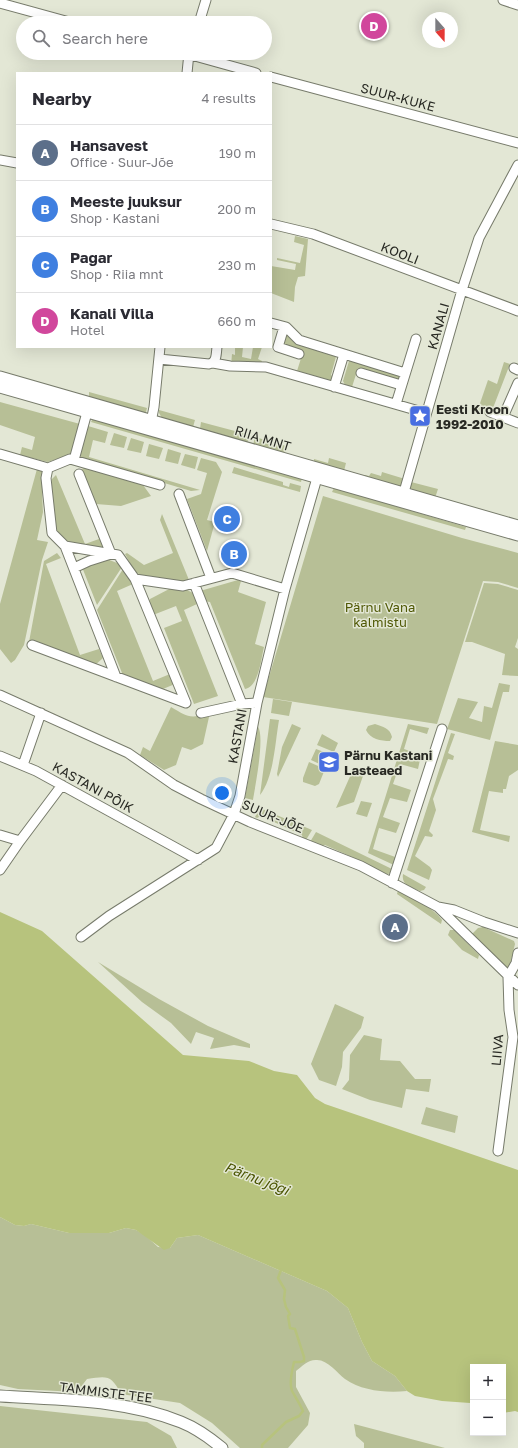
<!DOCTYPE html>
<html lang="en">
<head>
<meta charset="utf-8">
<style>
	:root { --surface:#fff; --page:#f2f2f3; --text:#2b2b33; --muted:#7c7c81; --line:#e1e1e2; --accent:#486ee1 }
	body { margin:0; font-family:"Golos Text",sans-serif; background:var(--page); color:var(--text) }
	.controls { position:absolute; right:12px; bottom:12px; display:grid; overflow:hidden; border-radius:0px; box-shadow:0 4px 16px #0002 }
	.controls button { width:36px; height:36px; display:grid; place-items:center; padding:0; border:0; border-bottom:1px solid var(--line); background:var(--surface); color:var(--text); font:20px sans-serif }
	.compass { position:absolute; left:422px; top:12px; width:36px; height:36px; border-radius:50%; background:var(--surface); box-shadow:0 4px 16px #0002; rotate:159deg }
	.you { position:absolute; left:222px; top:793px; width:14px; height:14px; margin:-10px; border:3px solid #fff; border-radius:50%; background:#1a73e8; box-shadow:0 0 0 6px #1a73e833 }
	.badge { display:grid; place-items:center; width:26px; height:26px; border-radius:50%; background:var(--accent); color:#fff; font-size:13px; font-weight:700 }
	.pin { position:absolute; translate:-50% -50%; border:2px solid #fff; box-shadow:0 1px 4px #0006 }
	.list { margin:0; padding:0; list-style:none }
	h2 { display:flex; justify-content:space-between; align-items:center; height:52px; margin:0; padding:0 16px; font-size:17px }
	h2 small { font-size:13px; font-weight:400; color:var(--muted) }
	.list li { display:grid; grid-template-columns:26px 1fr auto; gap:12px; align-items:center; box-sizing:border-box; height:56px; padding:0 16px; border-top:1px solid var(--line) }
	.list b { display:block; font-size:15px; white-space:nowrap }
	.list p { margin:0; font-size:13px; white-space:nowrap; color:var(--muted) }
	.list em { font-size:13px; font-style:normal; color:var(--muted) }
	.icon { flex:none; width:22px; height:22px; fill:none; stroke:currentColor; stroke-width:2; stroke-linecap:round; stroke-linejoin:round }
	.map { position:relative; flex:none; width:518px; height:1448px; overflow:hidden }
	.search { position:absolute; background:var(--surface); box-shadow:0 4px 16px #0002; left:16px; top:16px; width:256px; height:44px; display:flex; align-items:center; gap:10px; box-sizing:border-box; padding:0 14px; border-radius:22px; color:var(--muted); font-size:15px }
	.panel { position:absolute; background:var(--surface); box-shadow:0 4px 16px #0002; left:16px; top:72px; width:256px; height:276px; border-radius:0px }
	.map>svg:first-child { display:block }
</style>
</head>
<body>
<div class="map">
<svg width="518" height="1448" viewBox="0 0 518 1448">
	<rect width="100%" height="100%" fill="#e3e7d5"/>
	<path fill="#b7bf96" d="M 295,236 L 308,239 L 305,276 L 298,277 L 295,287 L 294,302 L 271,293 L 271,266 L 295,270 L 296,264 L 277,260 L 277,258 L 300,263 L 304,245 L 294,242 Z
		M 286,330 L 337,353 L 331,375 L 333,377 L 332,381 L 297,371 L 303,352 L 284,345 L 282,341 Z
		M 235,347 L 243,347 L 242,357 L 251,359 L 253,347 L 262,347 L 258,359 L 262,361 L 261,365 L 231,365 L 232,354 L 235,355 Z
		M 349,361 L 355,361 L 398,374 L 401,377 L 400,380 L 358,368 L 352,387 L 345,385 L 343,381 Z
		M 504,362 L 510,364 L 493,408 L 488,406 L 484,415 L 477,412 L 488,380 L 497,384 Z
		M 89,392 L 147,408 L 146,412 L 142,413 L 89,397 Z
		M 0,402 L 80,424 L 71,454 L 48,462 L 20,455 L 22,447 L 32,450 L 35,437 L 0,425 Z
		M 159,410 L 195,420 L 193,427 L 162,418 L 159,413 Z
		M 93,418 L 302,478 L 301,482 L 91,422 Z
		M 201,422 L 250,435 L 247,443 L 200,429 Z
		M 88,426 L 108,432 L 105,443 L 93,440 L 89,457 L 200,490 L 191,491 L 84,459 L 81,458 L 80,453 Z
		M 114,433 L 127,437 L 124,448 L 110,445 Z
		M 255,437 L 286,446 L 284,454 L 253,445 Z
		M 131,438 L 144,442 L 141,453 L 127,450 Z
		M 149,444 L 163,448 L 159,459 L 146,456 Z
		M 168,449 L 181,453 L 178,464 L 165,461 Z
		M 185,454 L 198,457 L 195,469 L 181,465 Z
		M 201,458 L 216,462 L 222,472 L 207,520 L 215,522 L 207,551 L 187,499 L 201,494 L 207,473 L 197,470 Z
		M 329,458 L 346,463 L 344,471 L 314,462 L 314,459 L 328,463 Z
		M 234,467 L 283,482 L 283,485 L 289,487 L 290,483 L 301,486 L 300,492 L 232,473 Z
		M 84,468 L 143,485 L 151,496 L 121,506 L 96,504 L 82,472 L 82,469 Z
		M 37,469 L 46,471 L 42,493 L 43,512 L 37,540 L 48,542 L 42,560 L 24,645 L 15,660 L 11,663 L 0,649 L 0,604 Z
		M 382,472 L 405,479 L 403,485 L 399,487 L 365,478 L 365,475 L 369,476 L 371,473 L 381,476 Z
		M 56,475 L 85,544 L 99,539 L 96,529 L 98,528 L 107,551 L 67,543 L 55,532 L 49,492 L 52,479 Z
		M 411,482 L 438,489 L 435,498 L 412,490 L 410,486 Z
		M 334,488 L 466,527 L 465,530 L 332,492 Z
		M 323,496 L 462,538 L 518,553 L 518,588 L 498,582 L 483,581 L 437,724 L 263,697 Z
		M 162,514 L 189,580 L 181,582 L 141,576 L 134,570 L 125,554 L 127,553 L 144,565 L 173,553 L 160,520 Z
		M 57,553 L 61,558 L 46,564 L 80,655 L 99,649 L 103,658 L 94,666 L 29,642 L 44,561 Z
		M 107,559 L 117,563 L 122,567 L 97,605 L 82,567 Z
		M 123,569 L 130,577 L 133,584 L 117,591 L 153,681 L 170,674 L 175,684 L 158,691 L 124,678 L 97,610 Z
		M 238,580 L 241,581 L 238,592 L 266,602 L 255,644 L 264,647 C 261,659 259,686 245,689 L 210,602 L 204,601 L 200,591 Z
		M 484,583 L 498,584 L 518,590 L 518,638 L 515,647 L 518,649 L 518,676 L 502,675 L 505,654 L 472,642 L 465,642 Z
		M 173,587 L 183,588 L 193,593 L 197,604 L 184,610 L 218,696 L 194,704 L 164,628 L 182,621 L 176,606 L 153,615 L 148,604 L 150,599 Z
		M 499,683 L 510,685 L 509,692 L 503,692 L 490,740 L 447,729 L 458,698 L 478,702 L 469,718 L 482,722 L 484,706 L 492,708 Z
		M 273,699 L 292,702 L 289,716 L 271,713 Z
		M 171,707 C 187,716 188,719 207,714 L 209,717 L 203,744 L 191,750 L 182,747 L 176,765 L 164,770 L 140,755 L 143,747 L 150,751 Z
		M 270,719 L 279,720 C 275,743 274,777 260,795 Z
		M 292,724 L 301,728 L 278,777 L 277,774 L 282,747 Z
		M 375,724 C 383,727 390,728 392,737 L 390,741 C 381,741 370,739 366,730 L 368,726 Z
		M 408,724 L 429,728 L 427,734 L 410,729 L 404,749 L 421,755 L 418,769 L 400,764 L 393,784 L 411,790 L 407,802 L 390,798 L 383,817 L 400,823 L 396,833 L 379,828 L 373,849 L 398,858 L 396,866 L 368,853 Z
		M 258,727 C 265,737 255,787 253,800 L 245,798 Z
		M 451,733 L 455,734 L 448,753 L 454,756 L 453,760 L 448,759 L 433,799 L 436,810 L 429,831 L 433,835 L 432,837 L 425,836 L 415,856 L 430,867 L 432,870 L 429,880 L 407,870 Z
		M 322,734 L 338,743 L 334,752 L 317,745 Z
		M 495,741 L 518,745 L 518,770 L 509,776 L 506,789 L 503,789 L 503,793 L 489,791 L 480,830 L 510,836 L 509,842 L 472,832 Z
		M 316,749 L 332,755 L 326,767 L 311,760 Z
		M 309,762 L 325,769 L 319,784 L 315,786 L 303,782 L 303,778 Z
		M 352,772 L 363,776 L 354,802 L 336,808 Z
		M 361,801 L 372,803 L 367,817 L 356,814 Z
		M 260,808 L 312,830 L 306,840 L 303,839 L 302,835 L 261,816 L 257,818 L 255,817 Z
		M 316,832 L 394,870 C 392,871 390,874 388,874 C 383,876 368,868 362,866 L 361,861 L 325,845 L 319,847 L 310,842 Z
		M 403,874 L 426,887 L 424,890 L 420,891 C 411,887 401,885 403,874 Z
		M 398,890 C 411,897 434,908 442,920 L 441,924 L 397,894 Z
		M 483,927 L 514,941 L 515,944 L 509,969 L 471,935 L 478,928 Z
		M 450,930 L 454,930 L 479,955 L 478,959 L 462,950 L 448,935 Z
		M 98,962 L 159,999 L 208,1026 L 250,1044 L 250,1048 L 234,1045 L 210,1049 L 214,1038 L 196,1032 L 191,1044 L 171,1023 L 142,1002 Z
		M 335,1004 L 364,1017 L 361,1028 L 343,1052 L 342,1067 L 336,1086 L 319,1080 L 311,1064 Z
		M 364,1035 L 382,1039 L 380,1060 L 400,1061 L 415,1079 L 431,1079 L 429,1092 L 406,1089 L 402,1108 L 370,1100 L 342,1089 L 349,1080 L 350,1055 Z
		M 426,1107 L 458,1116 L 455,1133 L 421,1124 Z
		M 0,1217 L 15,1225 L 24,1226 L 31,1224 L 69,1233 L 109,1233 L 126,1228 L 136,1230 L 145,1235 L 158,1247 L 170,1248 L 177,1238 L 198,1235 L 327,1291 L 348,1308 L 362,1342 L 372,1361 L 395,1376 L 407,1391 C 386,1393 362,1391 345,1379 C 337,1373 328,1360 317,1360 C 309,1359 302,1366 296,1371 L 296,1387 L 310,1413 L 308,1425 L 288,1448 L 240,1448 L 212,1423 L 180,1403 L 121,1394 C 111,1375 108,1376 87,1379 L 77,1392 L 18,1389 L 0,1385 Z
		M 0,1406 L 147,1422 L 171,1436 L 177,1448 L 0,1448 Z
		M 354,1424 L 445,1448 L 364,1448 L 364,1443 L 356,1436 Z"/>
	<path fill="#b7c37d" d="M 0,912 L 42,931 L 183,1055 L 249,1061 L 274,1071 L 297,1075 L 315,1098 L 325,1104 L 518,1170 L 518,1412 L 515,1411 L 503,1413 L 503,1367 L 473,1367 L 473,1405 L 470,1403 L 442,1401 L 415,1396 L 407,1391 L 395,1376 L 372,1361 L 362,1342 L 348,1308 L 327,1291 L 198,1235 L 177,1238 L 170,1248 L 164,1250 L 136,1230 L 126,1228 L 109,1233 L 69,1233 L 31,1224 L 24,1226 L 15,1225 L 0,1217 Z"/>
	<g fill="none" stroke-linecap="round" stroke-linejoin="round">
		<path stroke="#b7c37d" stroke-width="2.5" d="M 262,1448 L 262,1445 L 286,1422 L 299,1416 L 303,1411 C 300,1404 296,1398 292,1391 C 289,1383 292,1370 294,1362 L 300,1362 L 304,1361 L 304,1357 L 295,1329 L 290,1328 L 288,1316 L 290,1314 L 286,1307 L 284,1299 L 285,1290 L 278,1278 L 281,1270"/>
		<g stroke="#777b6b" stroke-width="11">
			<path id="minor" d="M 503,0 L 518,5
				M 0,3 L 73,23
				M 199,23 L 206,0
				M 184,53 L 256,73
				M 187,73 L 189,53
				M 271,77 L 518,143
				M 0,160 L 17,163
				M 271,224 L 313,234 L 518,311
				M 271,323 L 286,327 L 299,340 L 344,354 L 334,387
				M 284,327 L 278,347 L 299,354
				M 344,354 L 405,373
				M 159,359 L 209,364 C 217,362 216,355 217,347
				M 213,363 L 230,366 L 266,367 L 426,413
				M 514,368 L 518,370
				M 361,373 L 401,385
				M 396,404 L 416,339
				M 490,412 L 518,423
				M 503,417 L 518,383
				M 150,427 L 154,407 L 160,347
				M 0,454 L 48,468 L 46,478 L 52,533 L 65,546 L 118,555 L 135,579 L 183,586 L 232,573 L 285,589
				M 74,460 L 89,405
				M 48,468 L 70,459 L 160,485
				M 179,494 L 211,578
				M 402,499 L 462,290 L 479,238 L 518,165
				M 65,546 L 116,677
				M 74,568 L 89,561 L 111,554 L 79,474
				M 194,583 L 242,704
				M 32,645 L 186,703 L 135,579
				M 0,695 L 128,753 L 174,785 L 201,799 L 250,822 L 361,866 L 438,907 L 518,985
				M 201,713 L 242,704 L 257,703
				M 0,756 L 36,771 L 198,860
				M 23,765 L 41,713
				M 0,835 L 20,841
				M 0,870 L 20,841 L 62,785
				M 392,883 L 442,729
				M 438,907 L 454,910 L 484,922 L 518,933
				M 81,937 L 109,916 L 216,848 L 234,814 L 240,796 L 257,703 L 285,589 L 319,471
				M 498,1151 L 513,1037 L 509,1010 L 508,977 L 516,963 L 518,953"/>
		</g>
		<g stroke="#777b6b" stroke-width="13">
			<path id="major" d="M 0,377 L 518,526
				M 0,387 L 518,535
				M 0,1396 C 60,1400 124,1399 181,1422 C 196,1428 210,1438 222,1448"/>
		</g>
		<use href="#minor" stroke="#fff" stroke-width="9"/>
		<use href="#major" stroke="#fff" stroke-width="11"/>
	</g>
	<defs>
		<g id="sight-square" transform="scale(1.15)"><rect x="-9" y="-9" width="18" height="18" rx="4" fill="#486ee1" stroke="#e3e7d5"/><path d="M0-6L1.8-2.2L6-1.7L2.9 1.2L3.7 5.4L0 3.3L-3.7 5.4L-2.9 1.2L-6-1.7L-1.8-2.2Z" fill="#fff"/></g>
		<g id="school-square" transform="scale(1.15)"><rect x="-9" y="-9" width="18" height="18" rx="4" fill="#486ee1" stroke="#e3e7d5"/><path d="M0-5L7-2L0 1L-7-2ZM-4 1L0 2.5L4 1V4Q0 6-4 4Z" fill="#fff"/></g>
	</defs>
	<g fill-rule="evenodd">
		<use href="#sight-square" x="420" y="416"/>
		<use href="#school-square" x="329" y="762"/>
	</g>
	<g text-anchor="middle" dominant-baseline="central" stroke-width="3" stroke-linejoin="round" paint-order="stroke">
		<g font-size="13" fill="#282923" stroke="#e3e7d5">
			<text transform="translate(398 97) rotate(15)">SUUR-KUKE</text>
			<text transform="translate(400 253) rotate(21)">KOOLI</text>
			<text transform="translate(438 326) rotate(-74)">KANALI</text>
			<text transform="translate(263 438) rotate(17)">RIIA MNT</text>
			<text transform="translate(237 736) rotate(-80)">KASTANI</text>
			<text transform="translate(93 787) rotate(29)">KASTANI PÕIK</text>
			<text transform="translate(273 816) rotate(23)">SUUR-JÕE</text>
			<text transform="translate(497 1050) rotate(-85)">LIIVA</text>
			<text transform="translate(106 1392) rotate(7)">TAMMISTE TEE</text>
		</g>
		<g font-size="13" font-weight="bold" fill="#282923" stroke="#e3e7d5" text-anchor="start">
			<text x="436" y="409">Eesti Kroon<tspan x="436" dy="15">1992-2010</tspan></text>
			<text x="344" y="755">Pärnu Kastani<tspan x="344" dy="15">Lasteaed</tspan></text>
		</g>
		<g font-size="13" fill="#505906" stroke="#e3e7d5">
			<text x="380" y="607">Pärnu Vana<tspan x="380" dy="15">kalmistu</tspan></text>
		</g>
		<g font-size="14" font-style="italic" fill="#4a5400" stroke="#e3e7d5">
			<text transform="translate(257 1178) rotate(21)">Pärnu jõgi</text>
		</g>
	</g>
</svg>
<div class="controls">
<button>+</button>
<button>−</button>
</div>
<svg class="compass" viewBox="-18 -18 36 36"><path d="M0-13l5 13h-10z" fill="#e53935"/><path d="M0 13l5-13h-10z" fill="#7c7c81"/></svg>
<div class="you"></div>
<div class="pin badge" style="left:395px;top:927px;background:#5c6f8a">A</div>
<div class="pin badge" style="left:234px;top:554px;background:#3f7fe0">B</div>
<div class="pin badge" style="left:227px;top:519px;background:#3f7fe0">C</div>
<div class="pin badge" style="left:374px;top:26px;background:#d1479c">D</div>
<div class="search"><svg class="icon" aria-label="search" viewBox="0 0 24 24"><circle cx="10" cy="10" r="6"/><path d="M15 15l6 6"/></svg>Search here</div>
<section class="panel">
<h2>Nearby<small>4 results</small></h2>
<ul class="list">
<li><span class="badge" style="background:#5c6f8a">A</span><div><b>Hansavest</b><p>Office · Suur-Jõe</p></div><em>190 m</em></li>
<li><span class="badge" style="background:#3f7fe0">B</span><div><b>Meeste juuksur</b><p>Shop · Kastani</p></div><em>200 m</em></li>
<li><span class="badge" style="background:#3f7fe0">C</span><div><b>Pagar</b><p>Shop · Riia mnt</p></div><em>230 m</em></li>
<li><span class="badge" style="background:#d1479c">D</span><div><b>Kanali Villa</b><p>Hotel</p></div><em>660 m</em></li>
</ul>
</section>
</div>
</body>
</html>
